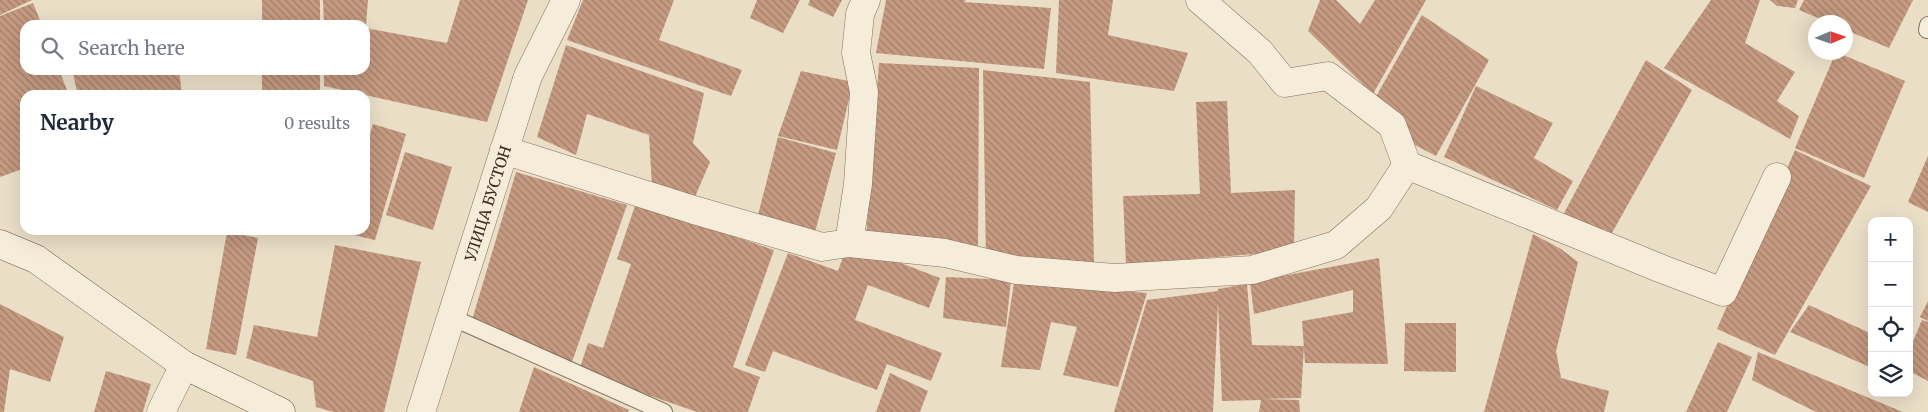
<!DOCTYPE html>
<html lang="en">
<head>
<meta charset="utf-8">
<style>
	:root { --surface:#fff; --page:#f6f6f7; --text:#1f2937; --muted:#747a83; --line:#e0e1e3 }
	body { margin:0; font-family:Merriweather,serif; background:var(--page); color:var(--text) }
	.controls { position:absolute; right:15px; bottom:15px; display:grid; overflow:hidden; border-radius:10px; box-shadow:0 5px 20px #0002 }
	.controls button { width:45px; height:45px; display:grid; place-items:center; padding:0; border:0; border-bottom:1px solid var(--line); background:var(--surface); color:var(--text); font:25px sans-serif }
	.compass { position:absolute; left:1808px; top:15px; width:45px; height:45px; border-radius:50%; background:var(--surface); box-shadow:0 5px 20px #0002; rotate:88deg }
	.list { margin:0; padding:0; list-style:none }
	h2 { display:flex; justify-content:space-between; align-items:center; height:65px; margin:0; padding:0 20px; font-size:21px }
	h2 small { font-size:16px; font-weight:400; color:var(--muted) }
	.icon { flex:none; width:28px; height:28px; fill:none; stroke:currentColor; stroke-width:2; stroke-linecap:round; stroke-linejoin:round }
	.map { position:relative; flex:none; width:1928px; height:412px; overflow:hidden }
	.search { position:absolute; background:var(--surface); box-shadow:0 5px 20px #0002; left:20px; top:20px; width:350px; height:55px; display:flex; align-items:center; gap:12px; box-sizing:border-box; padding:0 18px; border-radius:15px; color:var(--muted); font-size:19px }
	.panel { position:absolute; background:var(--surface); box-shadow:0 5px 20px #0002; left:20px; top:90px; width:350px; height:145px; border-radius:15px }
	.map>svg:first-child { display:block }
</style>
</head>
<body>
<div class="map">
<svg width="1928" height="412" viewBox="0 0 1928 412">
	<defs>
		<pattern id="building-back-hatch" width="6" height="6" patternUnits="userSpaceOnUse" patternTransform="scale(1.25)"><rect width="6" height="6" fill="#c59a81"/><path d="M-1 5l2 2M0 0l6 6M5-1l2 2" fill="none" stroke="#a17e69"/></pattern>
	</defs>
	<rect width="100%" height="100%" fill="#eadec7"/>
	<path fill="url(#building-back-hatch)" d="M 0,0 L 32,0 L 0,15 Z
		M 262,0 L 320,0 L 320,25 L 262,25 Z
		M 323,0 L 368,0 L 366,25 L 324,25 Z
		M 460,0 L 528,0 L 487,122 L 324,86 L 324,70 L 365,70 L 365,28 L 447,43 Z
		M 583,0 L 674,0 L 659,40 L 742,70 L 731,96 L 567,40 Z
		M 757,0 L 800,0 L 783,33 L 750,18 Z
		M 810,0 L 842,0 L 833,17 L 808,5 Z
		M 886,0 L 966,0 L 964,2 L 1051,8 L 1044,69 L 876,53 Z
		M 1059,0 L 1113,0 L 1108,35 L 1188,53 L 1174,91 L 1056,73 Z
		M 1320,0 L 1336,0 L 1360,24 L 1375,0 L 1426,0 L 1373,94 L 1308,31 Z
		M 1711,0 L 1760,0 L 1745,43 L 1795,72 L 1777,101 L 1799,116 L 1790,139 L 1664,68 Z
		M 1770,0 L 1798,0 L 1795,8 L 1777,6 Z
		M 1804,0 L 1913,0 L 1889,48 L 1846,30 L 1846,22 L 1828,22 L 1799,10 Z
		M 33,3 L 42,25 L 25,25 L 25,70 L 59,70 L 69,95 L 25,95 L 25,168 L 0,177 L 0,16 Z
		M 1422,15 L 1489,60 L 1436,156 L 1413,144 L 1405,121 L 1374,100 Z
		M 566,45 L 704,93 L 693,143 L 710,162 L 694,199 L 652,186 L 649,135 L 587,114 L 576,155 L 537,137 Z
		M 1836,52 L 1905,81 L 1864,178 L 1795,148 Z
		M 1646,60 L 1692,90 L 1608,240 L 1563,215 Z
		M 879,63 L 979,68 L 978,251 L 866,239 Z
		M 72,70 L 179,70 L 182,95 L 78,95 Z
		M 262,70 L 320,70 L 320,95 L 262,95 Z
		M 983,70 L 1090,82 L 1094,262 L 986,261 Z
		M 801,71 L 853,82 L 837,150 L 778,136 Z
		M 1476,86 L 1553,123 L 1534,158 L 1573,181 L 1557,210 L 1444,157 Z
		M 1227,101 L 1231,193 L 1295,190 L 1294,251 L 1126,264 L 1123,196 L 1200,194 L 1196,102 Z
		M 373,124 L 406,134 L 375,240 L 340,232 L 341,230 L 365,230 L 365,151 Z
		M 778,137 L 836,153 L 814,236 L 758,215 Z
		M 1795,150 L 1871,186 L 1775,355 L 1717,329 Z
		M 405,152 L 452,167 L 433,230 L 386,215 Z
		M 1928,156 L 1928,212 L 1908,202 Z
		M 516,172 L 627,205 L 572,362 L 472,320 Z
		M 636,203 L 774,250 L 733,367 L 760,377 L 748,412 L 697,412 L 579,371 L 588,343 L 603,348 L 631,264 L 617,259 Z
		M 227,232 L 258,238 L 236,355 L 206,349 Z
		M 1533,234 L 1561,249 L 1578,262 L 1556,351 L 1561,378 L 1609,391 L 1604,412 L 1484,412 Z
		M 848,243 L 940,278 L 929,308 L 868,285 L 855,320 L 942,353 L 931,381 L 887,364 L 877,390 L 773,351 L 765,372 L 745,365 L 788,253 L 838,271 Z
		M 335,245 L 421,262 L 384,412 L 333,412 L 316,407 L 313,381 L 246,358 L 254,325 L 317,337 Z
		M 1379,258 L 1388,364 L 1305,363 L 1302,321 L 1353,312 L 1353,290 L 1254,314 L 1250,282 Z
		M 946,277 L 1011,280 L 1006,327 L 943,318 Z
		M 1014,283 L 1147,293 L 1118,387 L 1063,375 L 1077,327 L 1051,322 L 1040,370 L 1001,367 Z
		M 1247,284 L 1252,345 L 1304,346 L 1301,398 L 1264,399 L 1299,400 L 1300,412 L 1259,412 L 1261,400 L 1222,401 L 1218,303 L 1213,412 L 1114,412 L 1147,300 L 1218,291 L 1218,289 Z
		M 1928,301 L 1928,321 L 1920,317 Z
		M 0,304 L 64,337 L 50,382 L 10,369 L 4,412 L 0,412 Z
		M 1809,305 L 1872,334 L 1872,368 L 1790,332 Z
		M 1922,320 L 1928,322 L 1928,381 L 1909,371 L 1909,351 Z
		M 1405,323 L 1456,323 L 1456,372 L 1404,371 Z
		M 1718,342 L 1752,357 L 1727,412 L 1686,412 Z
		M 1758,352 L 1903,412 L 1816,412 L 1752,380 Z
		M 534,367 L 629,410 L 628,412 L 519,412 Z
		M 106,371 L 151,384 L 143,412 L 94,412 Z
		M 890,373 L 928,391 L 920,412 L 876,412 Z"/>
	<g fill="none" stroke-linecap="round" stroke-linejoin="round">
		<g stroke="#85715e" stroke-width="18">
			<path id="lane" d="M 1927,30 L 1928,25
				M 451,317 L 664,412"/>
		</g>
		<g stroke="#85715e" stroke-width="29">
			<g id="street">
				<path d="M 1200,0 L 1260,52 L 1285,83 L 1328,76 L 1392,125 L 1407,165"/>
				<path d="M 504,150 L 694,210 L 822,247 L 849,243 L 945,253 L 1016,270 L 1115,278 L 1252,270 L 1336,245 L 1379,208 L 1407,165 L 1662,269 L 1723,292 L 1777,177"/>
				<path d="M 849,243 L 858,184 L 864,92 L 856,53 L 860,14 L 866,0"/>
				<path d="M 161,412 L 184,365"/>
				<path id="s1" d="M 421,412 L 528,76 L 566,0"/>
			</g>
		</g>
		<g stroke="#665241" stroke-width="29">
			<path id="secondary" d="M 0,244 L 36,259 L 184,365 L 281,412"/>
		</g>
		<use href="#lane" stroke="#f6ecda" stroke-width="16"/>
		<use href="#street" stroke="#f6ecda" stroke-width="28"/>
		<use href="#secondary" stroke="#f6ecda" stroke-width="28"/>
	</g>
	<g text-anchor="middle" dominant-baseline="central" stroke-width="4.5" stroke-linejoin="round" paint-order="stroke">
		<g font-size="15" fill="#362a20" stroke="#f3e9d6">
			<text stroke="none"><textPath href="#s1" startOffset="219">УЛИЦА БУСТОН</textPath></text>
		</g>
	</g>
</svg>
<div class="controls">
<button>+</button>
<button>−</button>
<button><svg class="icon" aria-label="locate" viewBox="0 0 24 24"><circle cx="12" cy="12" r="6"/><path d="M12 2v4M12 18v4M2 12h4M18 12h4"/></svg></button>
<button><svg class="icon" aria-label="layers" viewBox="0 0 24 24"><path d="M12 4l9 5-9 5-9-5zM3 14l9 5 9-5"/></svg></button>
</div>
<svg class="compass" viewBox="-18 -18 36 36"><path d="M0-13l5 13h-10z" fill="#e53935"/><path d="M0 13l5-13h-10z" fill="#747a83"/></svg>
<div class="search"><svg class="icon" aria-label="search" viewBox="0 0 24 24"><circle cx="10" cy="10" r="6"/><path d="M15 15l6 6"/></svg>Search here</div>
<section class="panel">
<h2>Nearby<small>0 results</small></h2>
<ul class="list">
</ul>
</section>
</div>
</body>
</html>
